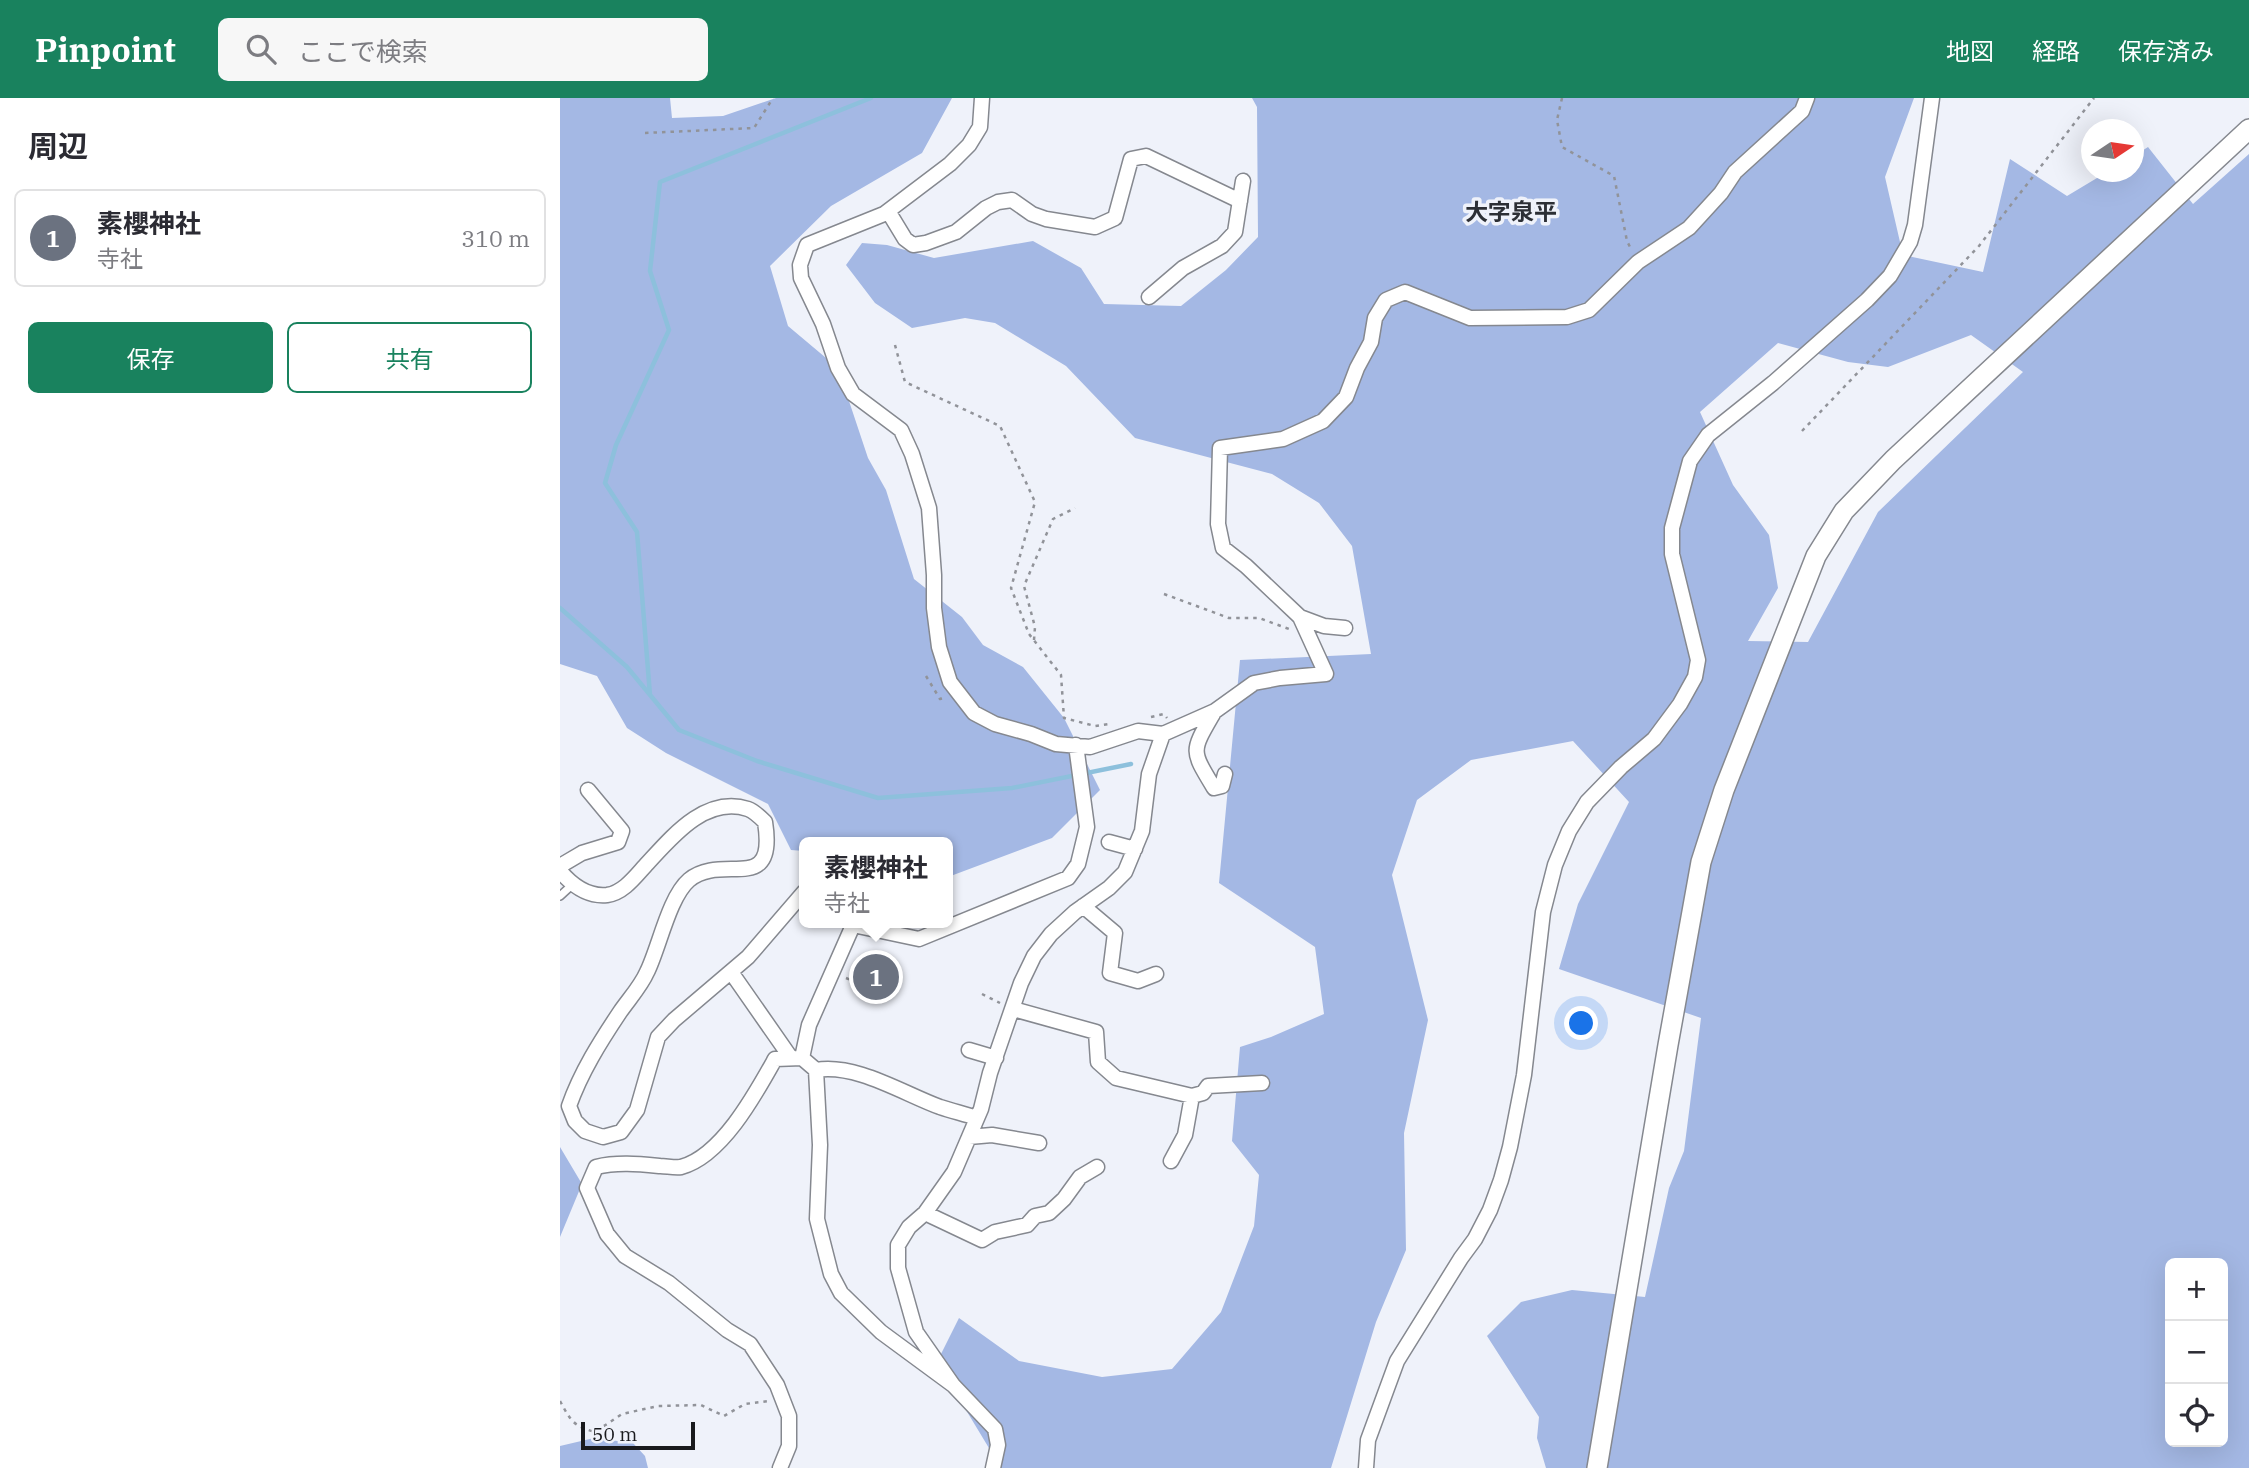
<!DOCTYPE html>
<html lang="ja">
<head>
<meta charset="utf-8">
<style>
	:root { --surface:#fff; --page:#f7f7f7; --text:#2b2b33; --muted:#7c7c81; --line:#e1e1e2; --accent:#19825e }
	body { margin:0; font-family:"IBM Plex Serif","Noto Sans JP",serif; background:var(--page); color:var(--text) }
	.controls { position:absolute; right:21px; bottom:21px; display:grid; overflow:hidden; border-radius:10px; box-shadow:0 7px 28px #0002 }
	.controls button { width:63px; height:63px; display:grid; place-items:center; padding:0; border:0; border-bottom:2px solid var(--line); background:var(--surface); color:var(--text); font:35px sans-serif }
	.compass { position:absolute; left:1521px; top:21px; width:63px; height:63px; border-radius:50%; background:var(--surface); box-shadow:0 7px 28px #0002; rotate:77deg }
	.scale { position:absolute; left:21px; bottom:18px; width:114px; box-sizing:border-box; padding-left:7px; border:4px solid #191a1d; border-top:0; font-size:19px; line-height:24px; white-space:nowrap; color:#191a1d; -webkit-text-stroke:5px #eff2fa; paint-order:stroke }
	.you { position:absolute; left:1022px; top:926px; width:24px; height:24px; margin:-18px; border:5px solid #fff; border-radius:50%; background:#1a73e8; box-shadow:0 0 0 10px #1a73e833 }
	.badge { display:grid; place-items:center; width:46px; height:46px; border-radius:50%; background:var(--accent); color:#fff; font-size:23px; font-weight:700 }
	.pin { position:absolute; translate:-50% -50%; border:4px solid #fff; box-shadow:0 2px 7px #0006 }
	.popup { position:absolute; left:239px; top:739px; width:154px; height:91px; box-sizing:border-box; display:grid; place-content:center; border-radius:10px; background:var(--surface); filter:drop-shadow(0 2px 5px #0005); font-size:23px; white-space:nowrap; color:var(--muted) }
	.popup b { font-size:26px; color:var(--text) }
	.popup::after { content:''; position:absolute; left:50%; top:100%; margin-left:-14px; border:14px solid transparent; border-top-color:var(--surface) }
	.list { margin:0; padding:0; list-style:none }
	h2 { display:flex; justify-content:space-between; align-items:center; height:91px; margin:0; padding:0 28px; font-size:30px }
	h2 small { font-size:23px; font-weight:400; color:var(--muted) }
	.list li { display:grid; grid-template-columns:46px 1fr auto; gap:21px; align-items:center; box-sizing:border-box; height:98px; margin:0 14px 14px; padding:0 14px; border:2px solid var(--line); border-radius:10px }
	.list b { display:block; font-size:26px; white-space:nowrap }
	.list p { margin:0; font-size:23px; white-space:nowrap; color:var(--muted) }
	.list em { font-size:23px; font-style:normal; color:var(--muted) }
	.actions { display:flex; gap:14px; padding:21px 28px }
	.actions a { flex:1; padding:16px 0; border:2px solid var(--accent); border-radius:10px; text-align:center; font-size:24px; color:var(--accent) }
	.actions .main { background:var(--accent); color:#fff }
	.icon { flex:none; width:38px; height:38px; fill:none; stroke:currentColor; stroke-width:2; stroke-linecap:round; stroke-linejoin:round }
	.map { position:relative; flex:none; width:1689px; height:1370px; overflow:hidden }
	header { display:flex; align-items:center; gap:42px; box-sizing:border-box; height:98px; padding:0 35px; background:var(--accent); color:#fff }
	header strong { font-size:33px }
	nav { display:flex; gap:38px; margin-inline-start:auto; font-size:24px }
	.search { width:490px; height:63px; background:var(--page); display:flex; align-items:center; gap:18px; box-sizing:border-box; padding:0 24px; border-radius:10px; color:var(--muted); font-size:26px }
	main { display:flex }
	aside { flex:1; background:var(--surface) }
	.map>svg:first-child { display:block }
</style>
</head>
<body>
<header>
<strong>Pinpoint</strong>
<div class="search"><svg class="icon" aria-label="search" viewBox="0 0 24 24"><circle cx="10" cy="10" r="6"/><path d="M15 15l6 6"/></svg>ここで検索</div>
<nav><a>地図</a><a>経路</a><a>保存済み</a></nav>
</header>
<main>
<aside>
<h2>周辺<small></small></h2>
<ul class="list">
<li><span class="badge" style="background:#6b7280">1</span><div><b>素櫻神社</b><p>寺社</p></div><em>310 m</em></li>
</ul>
<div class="actions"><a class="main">保存</a><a>共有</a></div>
</aside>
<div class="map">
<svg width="1689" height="1370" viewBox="0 0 1689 1370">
	<rect width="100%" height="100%" fill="#eff2fa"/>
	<path fill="#a4b8e4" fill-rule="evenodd" d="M 0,0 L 110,0 L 112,20 L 163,18 L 216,0 L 392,0 L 362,55 L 271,108 L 210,168 L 228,228 L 278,270 L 308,360 L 326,392 L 354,481 L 402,519 L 423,547 L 463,569 L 504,620 L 540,692 L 492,740 L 388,779 L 388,744 L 244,744 L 244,753 L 231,752 L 208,706 L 106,655 L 67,630 L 37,578 L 0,566 Z
		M 692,0 L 1354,0 L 1325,79 L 1343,157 L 1423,174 L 1450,61 L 1507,98 L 1547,74 L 1574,74 L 1574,58 L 1588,49 L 1633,106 L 1689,56 L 1689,1370 L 986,1370 L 977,1340 L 979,1319 L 927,1238 L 961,1204 L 1012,1192 L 1085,1199 L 1109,1090 L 1124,1053 L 1141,920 L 999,871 L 1018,806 L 1069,704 L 1013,643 L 911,662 L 857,702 L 832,777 L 868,922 L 844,1035 L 846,1152 L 816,1224 L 771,1370 L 441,1370 L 377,1264 L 399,1220 L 459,1263 L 542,1279 L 612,1271 L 661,1214 L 694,1128 L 699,1077 L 672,1043 L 680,949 L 711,939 L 764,916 L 755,849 L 659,785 L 680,562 L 811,556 L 792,448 L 759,405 L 712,376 L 575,340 L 506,268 L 435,225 L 405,220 L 352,230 L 315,205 L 286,167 L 302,145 L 327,147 L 374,160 L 473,143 L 521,170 L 544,206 L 621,208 L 666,172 L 698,139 L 697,9 ZM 1411,237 L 1463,274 L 1318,414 L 1248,544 L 1188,543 L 1218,490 L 1209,437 L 1173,387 L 1140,314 L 1218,245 L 1288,264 L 1328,269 ZM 1610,1165 L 1663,1165 L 1663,1344 L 1610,1344 Z
		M 0,1049 L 22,1086 L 0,1139 Z
		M 34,1340 L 73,1345 L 85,1358 L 88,1370 L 0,1370 L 0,1348 Z"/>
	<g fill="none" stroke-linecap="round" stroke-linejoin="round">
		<path stroke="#8dc0dc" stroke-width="4.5" d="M 0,510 L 67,569 L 119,632 L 197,663 L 318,700 L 452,690 L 571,666
			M 90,597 L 77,434 L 45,385 L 56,347 L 109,232 L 90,173 L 100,84 L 311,0"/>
		<g stroke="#85888f" stroke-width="10">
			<path id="lane" d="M 0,798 L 12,787"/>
		</g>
		<g stroke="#85888f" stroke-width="17">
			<path id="street" d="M 422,0 L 420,29 L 409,47 L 390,66 L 324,116 L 247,147 L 240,167 L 241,180 L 263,226 L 278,270 L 293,296 L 341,332 L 352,356 L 369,410 L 374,477 L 374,510 L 379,549 L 390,584 L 414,615 L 435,626 L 471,636 L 496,646 L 530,649 L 578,633 L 603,636 L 655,613 L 694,585 L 720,580 L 766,576 L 740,519 L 686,468 L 663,450 L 658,426 L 660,350 L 723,341 L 763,323 L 786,299 L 797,270 L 811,244 L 815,220 L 826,202 L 845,194 L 910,220 L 1007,219 L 1029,212 L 1078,164 L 1129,130 L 1161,95 L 1175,74 L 1242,13 L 1247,0
				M 328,113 L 345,141 L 353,147 L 366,145 L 396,134 L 426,110 L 438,104 L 452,102 L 472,116 L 486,121 L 535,129 L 555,120 L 571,61 L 586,58 L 680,103
				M 589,199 L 623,170 L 662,148 L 675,134 L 683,83
				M 740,519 L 764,528 L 785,530
				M 653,616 C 631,654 631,652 654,690 L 662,688 L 665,676
				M 549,744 L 575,751
				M 0,768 L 22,755 L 58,744 L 62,733 L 28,692
				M 0,773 C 11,786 27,799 47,797 C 63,795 75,779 85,768 C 111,740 145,697 188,711 C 194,713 200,719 205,724 C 217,799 163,754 129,782 C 109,799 99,850 87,874 C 81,888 69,901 60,914 C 40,944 21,974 9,1008 L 15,1023 L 25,1033 L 43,1039 L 61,1034 L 77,1012 L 98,939 L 114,922 L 188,859 L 244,794
				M 523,808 L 555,835 L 550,875 L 578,883 L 596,876
				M 294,825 L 249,927 L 242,960 L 256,972 L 260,1047 L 257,1121 L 271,1176 L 281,1195 L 321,1234 L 393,1287 L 435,1331 L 438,1347 L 433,1370
				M 293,827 L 359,841 L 508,780 L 518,766 L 527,729 L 516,647
				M 171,874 L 231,960
				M 453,911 L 536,934 L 538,964 L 556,980 L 632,998 L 625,1037 L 611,1063
				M 409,952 L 436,960
				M 256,972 C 296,965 344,996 380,1009 C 392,1013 405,1016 417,1020
				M 632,998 L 643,995 L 648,988 L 702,985
				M 409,1039 L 432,1037 L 479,1045
				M 365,1115 L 422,1142 L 435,1134 L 467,1127 L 475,1118 L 489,1115 L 504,1101 L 520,1079 L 537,1069
				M 393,1287 L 356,1234 L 338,1170 L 338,1147 L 349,1129 L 365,1115 L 394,1074 L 421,1011 L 430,975 L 461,885 L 474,858 L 491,836 L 515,814 L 549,790 L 565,774 L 582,733 L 589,676 L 603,636
				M 220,1370 L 229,1348 L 229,1318 L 217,1287 L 190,1246 L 167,1232 L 109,1185 L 65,1158 L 47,1136 L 27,1090 L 36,1069 C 57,1064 78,1066 100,1068 C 106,1068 115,1070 121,1069 C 162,1058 196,995 215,961 L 242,960
				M 806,1370 L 808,1342 L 837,1263 L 901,1160 L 915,1141 L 930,1112 L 941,1082 L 950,1049 L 964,977 L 983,814 L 995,767 L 1009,733 L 1027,704 L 1061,669 L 1094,641 L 1120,606 L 1135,579 L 1138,562 L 1112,456 L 1112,430 L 1130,363 L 1148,337 L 1213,285 L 1307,202 L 1330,178 L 1350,144 L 1355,127 L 1372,0"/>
		</g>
		<g stroke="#85888f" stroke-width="22">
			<path id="secondary" d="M 1037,1370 L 1108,947 L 1141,764 L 1164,692 L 1256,458 L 1284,413 L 1333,362 L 1689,31"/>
		</g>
		<path stroke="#919399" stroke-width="2.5" stroke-dasharray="3.5 5" stroke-linecap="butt" d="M 1002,0 L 997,22 L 1002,49 L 1054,78 L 1067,143 L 1071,151
			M 85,35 L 194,30 L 213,0
			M 335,247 L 345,284 L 440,328 L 475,404 L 451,490 L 469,536 L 501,577 L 504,620 L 535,628 L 550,626
			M 1242,333 L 1419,148 L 1534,0
			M 604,496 L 669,520 L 699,520 L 729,531
			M 474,542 L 475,529 L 464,488 L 493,421 L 515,410
			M 366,578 L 380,601 L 385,600
			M 591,619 L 604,616 L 607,620
			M 286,880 L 324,896
			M 422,896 L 440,905
			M 0,1303 C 11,1323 13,1328 35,1334 L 62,1316 L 98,1308 L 141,1307 L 164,1318 L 185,1306 L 209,1303"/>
		<use href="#lane" stroke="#fff" stroke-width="7"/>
		<use href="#street" stroke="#fff" stroke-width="14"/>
		<use href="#secondary" stroke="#fff" stroke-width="19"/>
	</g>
	<g text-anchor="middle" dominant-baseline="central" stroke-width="7" stroke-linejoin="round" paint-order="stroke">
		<g font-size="23" font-weight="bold" fill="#2c2f35" stroke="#eff2fa">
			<text x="951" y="113">大字泉平</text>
		</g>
	</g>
</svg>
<div class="controls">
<button>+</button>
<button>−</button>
<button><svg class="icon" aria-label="locate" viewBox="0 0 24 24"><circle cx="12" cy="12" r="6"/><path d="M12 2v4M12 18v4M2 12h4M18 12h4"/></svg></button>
</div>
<svg class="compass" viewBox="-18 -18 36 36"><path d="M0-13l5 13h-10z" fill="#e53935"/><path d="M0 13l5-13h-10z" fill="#7c7c81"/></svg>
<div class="scale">50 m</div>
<div class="you"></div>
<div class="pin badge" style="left:316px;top:879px;background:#6b7280">1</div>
<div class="popup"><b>素櫻神社</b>寺社</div>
</div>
</main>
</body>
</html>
